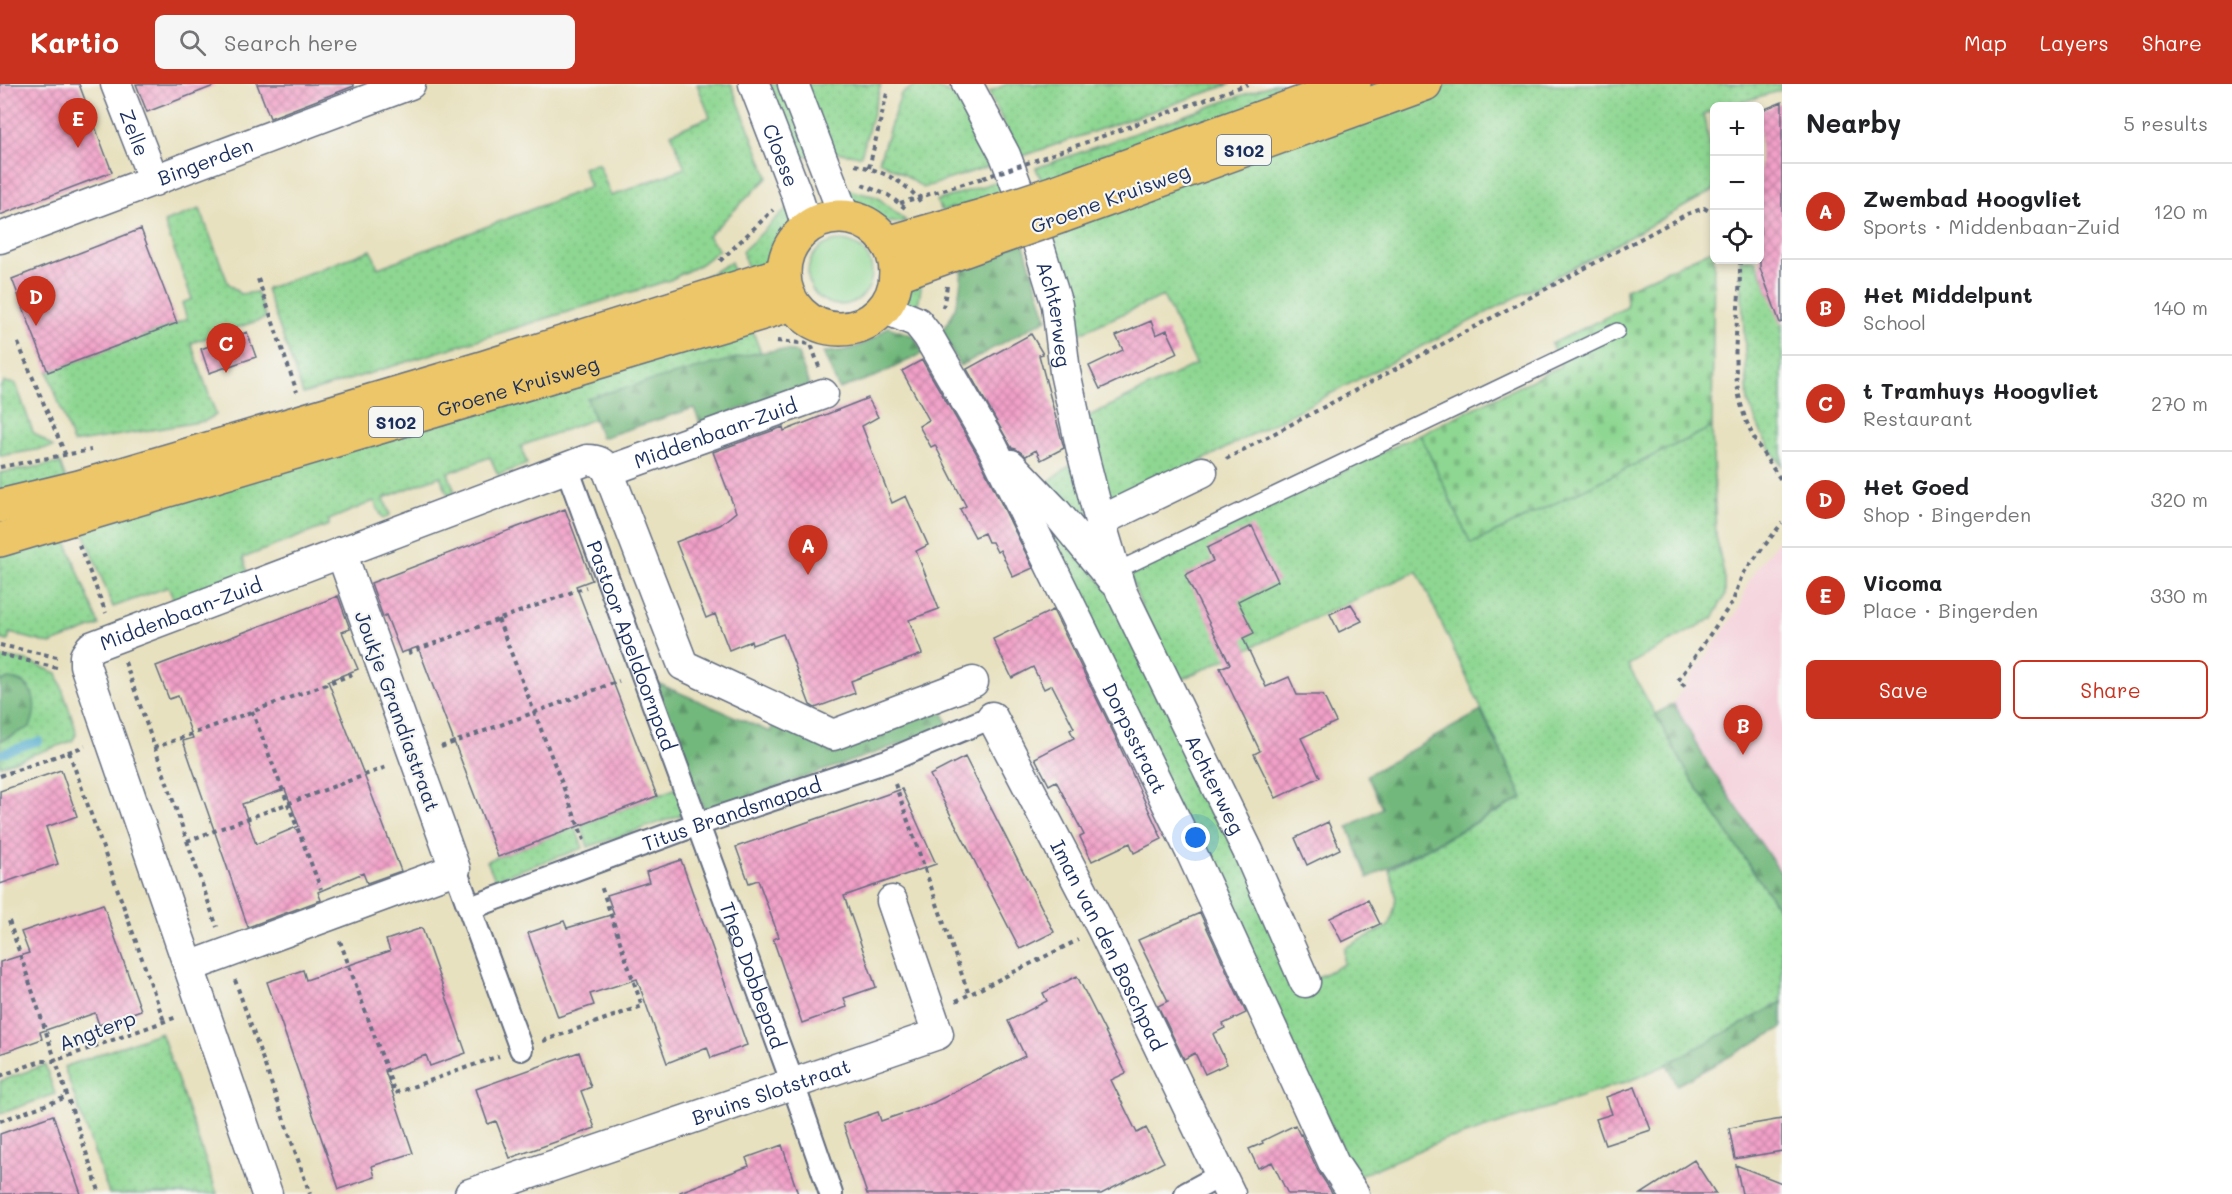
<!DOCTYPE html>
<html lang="en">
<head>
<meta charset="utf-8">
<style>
	:root { --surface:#fff; --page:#f6f6f6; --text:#202124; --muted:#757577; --line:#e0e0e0; --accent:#c8321e }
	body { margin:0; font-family:Mali,sans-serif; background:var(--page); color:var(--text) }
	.controls { position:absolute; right:18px; top:18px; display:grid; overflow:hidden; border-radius:9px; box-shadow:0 3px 9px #0003 }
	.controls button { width:54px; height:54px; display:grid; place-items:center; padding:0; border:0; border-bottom:2px solid var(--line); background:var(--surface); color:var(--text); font:30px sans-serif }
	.you { position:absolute; left:1196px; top:754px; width:21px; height:21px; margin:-15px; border:4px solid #fff; border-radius:50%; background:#1a73e8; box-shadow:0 0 0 9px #1a73e833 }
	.badge { display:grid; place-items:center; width:39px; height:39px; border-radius:50%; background:var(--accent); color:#fff; font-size:20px; font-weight:700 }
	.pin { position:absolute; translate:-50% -50px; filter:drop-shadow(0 2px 3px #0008) }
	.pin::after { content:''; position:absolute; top:32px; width:21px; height:18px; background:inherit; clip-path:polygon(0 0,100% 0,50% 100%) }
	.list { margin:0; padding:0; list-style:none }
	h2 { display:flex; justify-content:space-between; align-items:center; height:78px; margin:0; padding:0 24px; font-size:26px }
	h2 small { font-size:20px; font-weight:400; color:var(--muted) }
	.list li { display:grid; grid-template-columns:39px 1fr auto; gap:18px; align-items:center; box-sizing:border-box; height:96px; padding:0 24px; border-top:2px solid var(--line) }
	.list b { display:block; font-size:22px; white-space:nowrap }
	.list p { margin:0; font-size:20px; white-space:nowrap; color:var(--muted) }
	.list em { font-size:20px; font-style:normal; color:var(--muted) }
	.actions { display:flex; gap:12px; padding:18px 24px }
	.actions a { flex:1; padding:14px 0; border:2px solid var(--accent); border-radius:9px; text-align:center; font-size:21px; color:var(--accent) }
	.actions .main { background:var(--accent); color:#fff }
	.icon { flex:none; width:33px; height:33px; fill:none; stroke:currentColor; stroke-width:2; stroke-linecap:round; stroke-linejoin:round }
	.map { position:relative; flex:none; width:1782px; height:1110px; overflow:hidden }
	header { display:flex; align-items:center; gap:36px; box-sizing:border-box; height:84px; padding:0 30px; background:var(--accent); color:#fff }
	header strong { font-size:28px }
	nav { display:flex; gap:33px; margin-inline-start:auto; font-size:21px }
	.search { width:420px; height:54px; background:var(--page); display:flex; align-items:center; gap:15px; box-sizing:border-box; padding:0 21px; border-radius:9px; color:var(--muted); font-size:22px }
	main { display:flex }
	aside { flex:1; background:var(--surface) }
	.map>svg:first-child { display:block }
</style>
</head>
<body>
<header>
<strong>Kartio</strong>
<div class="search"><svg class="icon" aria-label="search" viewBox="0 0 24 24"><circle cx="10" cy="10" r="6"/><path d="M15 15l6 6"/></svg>Search here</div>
<nav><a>Map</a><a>Layers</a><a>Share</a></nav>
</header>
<main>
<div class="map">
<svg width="1782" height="1110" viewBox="0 0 1782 1110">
	<defs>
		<pattern id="grass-dots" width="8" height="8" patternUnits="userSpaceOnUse" patternTransform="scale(1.5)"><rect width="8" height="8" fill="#8ed792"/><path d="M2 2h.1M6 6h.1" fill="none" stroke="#7ab980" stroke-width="1.8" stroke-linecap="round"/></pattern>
		<pattern id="forest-firs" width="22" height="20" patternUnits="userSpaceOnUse" patternTransform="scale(1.5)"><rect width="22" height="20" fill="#72b87c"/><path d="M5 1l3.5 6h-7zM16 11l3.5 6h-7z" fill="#5d9669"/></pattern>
		<pattern id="cemetery-stones" width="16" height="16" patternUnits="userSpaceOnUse" patternTransform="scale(1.5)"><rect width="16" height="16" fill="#8ed792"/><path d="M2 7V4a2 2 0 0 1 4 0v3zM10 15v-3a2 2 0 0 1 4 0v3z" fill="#7ab980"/></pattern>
		<pattern id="building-cross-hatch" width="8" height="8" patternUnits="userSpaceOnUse" patternTransform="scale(1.5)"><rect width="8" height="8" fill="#f2a0c7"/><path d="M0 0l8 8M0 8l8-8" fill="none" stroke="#c383a5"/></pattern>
	</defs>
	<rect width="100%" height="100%" fill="#f6f6f2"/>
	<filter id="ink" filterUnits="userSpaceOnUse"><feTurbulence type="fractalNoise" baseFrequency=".0167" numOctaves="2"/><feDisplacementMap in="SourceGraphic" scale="12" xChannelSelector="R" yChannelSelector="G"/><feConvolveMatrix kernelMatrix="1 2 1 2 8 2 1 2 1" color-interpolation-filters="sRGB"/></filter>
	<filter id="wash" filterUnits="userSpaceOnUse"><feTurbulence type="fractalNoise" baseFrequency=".008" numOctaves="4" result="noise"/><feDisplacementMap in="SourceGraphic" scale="24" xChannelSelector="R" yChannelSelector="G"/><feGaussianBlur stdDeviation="1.35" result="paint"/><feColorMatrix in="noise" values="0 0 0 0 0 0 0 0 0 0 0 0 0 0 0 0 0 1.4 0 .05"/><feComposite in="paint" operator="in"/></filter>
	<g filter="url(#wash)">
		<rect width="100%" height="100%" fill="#e8e1c0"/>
		<path fill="#f5cfda" d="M 1782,450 L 1782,795 L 1672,621 L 1740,523 L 1749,496 Z"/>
		<path fill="url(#grass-dots)" stroke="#548378" stroke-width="1.5" d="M 697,0 L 731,0 L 768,93 L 708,152 L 719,166 L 701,180 L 670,196 L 303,310 L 266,205 L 371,166 L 378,184 L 590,103 L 583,84 L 598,79 L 611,112 L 685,84 L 671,49 L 710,33 Z
			M 763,0 L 784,0 L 811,71 L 792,75 Z
			M 803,0 L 881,0 L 861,72 L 829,67 Z
			M 917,0 C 931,0 958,11 968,21 C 976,28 992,67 998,79 L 923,104 L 905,91 L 879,77 L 901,10 Z
			M 1007,0 L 1231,0 L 1020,73 L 989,8 Z
			M 1274,0 L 1327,0 L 1043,101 L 1036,84 Z
			M 1449,0 L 1782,0 L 1782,6 L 1728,22 L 1714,22 L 1714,27 L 1703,30 L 1714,80 L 1714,106 L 1586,177 L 1126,416 L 1106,411 L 1083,335 L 1196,280 L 1163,212 L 1080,249 L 1049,147 L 1096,128 Z
			M 1005,95 L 1010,111 L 942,127 L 936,117 Z
			M 845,105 L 877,113 L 906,137 C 881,143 854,129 845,105 Z
			M 791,121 L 793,135 L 777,169 L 769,180 L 750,191 L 742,167 C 760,153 773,135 791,121 Z
			M 200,125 L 228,199 L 240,210 L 257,208 L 266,234 L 191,259 L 216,331 L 205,337 L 73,359 L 48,288 L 187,235 L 182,219 L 192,215 L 164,138 Z
			M 1740,176 L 1755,176 L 1782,236 L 1782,382 L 1763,353 L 1748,318 Z
			M 731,178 L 736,196 L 671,212 Z
			M 923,191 L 919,216 L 914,226 L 896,221 L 907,201 Z
			M 751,243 L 761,269 L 587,314 L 594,335 L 521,362 L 527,380 L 498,391 L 490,373 L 448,389 L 455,408 L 448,411 L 440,392 L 384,414 L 390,431 L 383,435 L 374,417 L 329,436 L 329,441 L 243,474 L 249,492 L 176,521 L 168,503 L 113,523 L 80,438 Z
			M 4,298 L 16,300 L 33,348 L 53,363 L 0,372 L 0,303 Z
			M 1712,343 L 1716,452 L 1725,495 L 1725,511 L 1713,534 L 1628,581 L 1690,693 L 1782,830 L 1782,918 L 1678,976 L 1629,997 L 1456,1054 L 1448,1054 L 1356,1093 L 1023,405 L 1115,514 L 1316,894 L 1344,880 L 1344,864 L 1389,842 C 1398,815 1398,812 1389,785 L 1523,714 L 1417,487 L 1178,597 L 1145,532 L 1130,491 L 1420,350 L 1471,460 Z
			M 1075,378 L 1102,472 L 1041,403 Z
			M 60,379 L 66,396 L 0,413 L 0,389 Z
			M 61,444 L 99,541 L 50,560 L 10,549 L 8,557 L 0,555 L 0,463 Z
			M 0,573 L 27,577 L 57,589 L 75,643 L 76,651 L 72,657 L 0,682 L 0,657 L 13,652 L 29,603 C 20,595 12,594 0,597 Z
			M 677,704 L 687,729 L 588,763 L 581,741 Z
			M 575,743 L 583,764 L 495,795 L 487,777 Z
			M 161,948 L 217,1110 L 109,1110 L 64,983 Z
			M 45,981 L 55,1010 L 0,1030 L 0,997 Z"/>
		<path fill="url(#forest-firs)" stroke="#46746d" stroke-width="1.5" d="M 1023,158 L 1047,235 L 960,282 L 941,248 C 958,226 961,207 962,180 Z
			M 888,243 L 914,252 L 923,269 L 879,291 L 839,305 L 823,268 C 852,268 867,261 888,243 Z
			M 777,266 L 794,267 L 798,270 L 809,301 L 700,339 L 694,324 L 601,354 L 587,314 L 751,270 Z
			M 9,595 C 36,599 39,621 30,643 L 0,657 L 0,597 Z
			M 655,598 L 770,648 L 776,634 L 834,659 L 939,620 L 949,643 L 705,728 Z
			M 1674,620 L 1709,682 L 1782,791 L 1782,830 L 1690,693 L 1655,630 Z
			M 1481,627 L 1523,714 L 1368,794 L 1348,743 L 1382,724 L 1367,691 Z
			M 1782,918 L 1782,944 L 1677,1001 L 1667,980 Z"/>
		<path fill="url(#cemetery-stones)" stroke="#548378" stroke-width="1.5" d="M 1714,165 L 1712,343 L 1471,460 L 1420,350 L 1561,282 L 1551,260 L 1627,223 L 1626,205 Z"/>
		<path fill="#8ed792" stroke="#548378" stroke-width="1.5" d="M808 189a32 32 0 1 1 64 0a32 32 0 1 1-64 0Z"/>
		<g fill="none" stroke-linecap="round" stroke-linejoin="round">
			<path stroke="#4faacd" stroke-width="8" d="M 0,670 L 39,657"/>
		</g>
		<g id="blocks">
			<path fill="url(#building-cross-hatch)" fill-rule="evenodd" d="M 0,0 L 79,0 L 112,88 L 0,131 Z
				M 136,0 L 214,0 L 214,2 L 147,28 Z
				M 257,0 L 353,0 L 354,2 L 270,34 Z
				M 1782,18 L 1782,238 L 1780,239 L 1760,184 L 1760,27 Z
				M 141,145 L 177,239 L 48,288 L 12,195 Z
				M 1151,237 L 1156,251 L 1167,246 L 1178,269 L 1100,305 L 1089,282 L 1123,266 L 1116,252 Z
				M 247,248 L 256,273 L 209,289 L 201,265 Z
				M 1031,250 L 1043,270 L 1039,271 L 1064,364 L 1041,376 L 1036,366 L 1026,372 L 1016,365 L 1012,364 L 967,285 Z
				M 922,276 L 977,370 L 1033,484 L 1013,493 L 1000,466 L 997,468 L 992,458 L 988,458 L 984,449 L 975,453 L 960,425 L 966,422 L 935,361 L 931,363 L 919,342 L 929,336 L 902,287 Z
				M 868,314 L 878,333 L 862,342 L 892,419 L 906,412 L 928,461 L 916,467 L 939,525 L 909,536 L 922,570 L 851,597 L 855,609 L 815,624 L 810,621 L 783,550 L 752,561 L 751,557 L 729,566 L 715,530 L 706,534 L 676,458 L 720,441 L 736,428 L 713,368 L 783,343 L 784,347 Z
				M 565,425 L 592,496 L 576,502 L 657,712 L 498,773 L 418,563 L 401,569 L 386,531 L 383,533 L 371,499 Z
				M 1252,442 L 1278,497 L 1238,517 L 1254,549 L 1243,554 L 1266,603 L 1289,593 L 1297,611 L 1323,611 L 1336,638 L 1301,654 L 1320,693 L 1276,714 L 1254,670 L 1260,667 L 1220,584 L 1230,580 L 1185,491 L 1213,477 L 1207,464 Z
				M 338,512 L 350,545 L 342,548 L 358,585 L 328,597 L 401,787 L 367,799 L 363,789 L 318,808 L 321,816 L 248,843 L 183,657 L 193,654 L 178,612 L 169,615 L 156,582 ZM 285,705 L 299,742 L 256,760 L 242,720 Z
				M 1351,520 L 1362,537 L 1339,548 L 1330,530 Z
				M 1053,526 L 1115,652 L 1162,755 L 1134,769 L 1130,759 L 1092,777 L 1080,753 L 1084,751 L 1056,697 L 1049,701 L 1035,674 L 1074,654 L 1070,646 L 1074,644 L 1052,601 L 1044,605 L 1033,583 L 1012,594 L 993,555 Z
				M 965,673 L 1054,848 L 1020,865 L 930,691 Z
				M 61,686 L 77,732 L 46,743 L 58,780 L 0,800 L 0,707 Z
				M 902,705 L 936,780 L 844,812 L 876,903 L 844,914 L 847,923 L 802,939 L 773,855 L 779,853 L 758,796 L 749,799 L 736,763 Z
				M 1328,738 L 1340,765 L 1307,781 L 1295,754 Z
				M 681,776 L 747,961 L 711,974 L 707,963 L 667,979 L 637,895 L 590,910 L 594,921 L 558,933 L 528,849 L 564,837 L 567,844 L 614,830 L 607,811 L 649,798 L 646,788 Z
				M 1368,816 L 1380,840 L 1342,858 L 1330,834 Z
				M 103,820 L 141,926 L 99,941 L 95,929 L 40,948 L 42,955 L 0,970 L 0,878 L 29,869 L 21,848 Z
				M 1200,829 L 1246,929 L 1223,940 L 1225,944 L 1213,950 L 1227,980 L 1205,990 L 1195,969 L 1184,975 L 1158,922 L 1168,917 L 1138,856 Z
				M 422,844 L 466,969 L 430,982 L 426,971 L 385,987 L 413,1069 L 372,1082 L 375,1093 L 339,1105 L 267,898 L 303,886 L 306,896 L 390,867 L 386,856 Z
				M 1077,892 L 1126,989 L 1111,996 L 1137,1049 L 1146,1044 L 1164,1078 L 1101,1110 L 867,1110 L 843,1040 L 878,1028 L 881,1037 L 933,1019 L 1025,972 L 1008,937 L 1047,917 L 1043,909 Z
				M 579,968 L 591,1003 L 581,1007 L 595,1044 L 510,1074 L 496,1037 L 488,1040 L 476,1005 Z
				M 1635,1003 L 1651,1046 L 1605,1061 L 1596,1035 L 1612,1030 L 1606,1013 Z
				M 53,1031 L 81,1110 L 0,1110 L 0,1050 Z
				M 1782,1035 L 1782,1067 L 1735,1075 L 1729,1044 Z
				M 1295,1041 L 1300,1051 L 1301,1050 L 1318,1087 L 1333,1110 L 1288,1110 L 1272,1078 L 1258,1084 L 1249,1065 L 1263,1059 L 1262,1057 Z
				M 782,1061 L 798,1110 L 681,1110 L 680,1108 L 749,1082 L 746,1074 Z
				M 1694,1076 L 1716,1110 L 1641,1110 Z
				M 1736,1081 L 1782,1099 L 1782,1110 L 1742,1110 Z"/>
		</g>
	</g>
	<g filter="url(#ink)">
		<use href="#blocks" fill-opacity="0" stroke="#636d80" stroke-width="1.5"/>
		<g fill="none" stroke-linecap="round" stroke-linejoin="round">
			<g stroke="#636d80" stroke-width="18">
				<path id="service" d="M 1116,487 L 1617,247"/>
			</g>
			<g stroke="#636d80" stroke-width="26">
				<g id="pedestrian">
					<path id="s1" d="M 567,384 L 793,1000 L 831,1110"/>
					<path d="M 455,785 L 521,965"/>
					<path id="s2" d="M 470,824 L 698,740 L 887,677 L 992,633"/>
					<path d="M 1186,1110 L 1221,1091"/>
				</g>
			</g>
			<g stroke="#636d80" stroke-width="33">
				<g id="minor">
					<path id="s3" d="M 116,0 L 154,97"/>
					<path id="s4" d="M 754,0 L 796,109 L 807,143"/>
					<path d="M 793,0 L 845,134"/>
					<path id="s5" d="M 967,0 L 1005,71 L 1038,159 L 1057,221 L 1065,288 L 1082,367 L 1100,437 L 1121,507 L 1248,767 L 1305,898"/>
					<path id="s6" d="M 0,154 L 410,0"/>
					<path id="s7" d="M 883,224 L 917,238 L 928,252 L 992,362 L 1192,770 L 1334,1080 L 1354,1110"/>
					<path d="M 1011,381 L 1056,428 L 1112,496"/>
					<path id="s8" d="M 608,387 L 823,310"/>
					<path d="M 1100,437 L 1202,388"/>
					<path id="s9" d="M 992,633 L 1102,844 L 1230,1110"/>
					<path d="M 189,883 L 455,785 L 341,468"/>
					<path id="s10" d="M 267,1110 L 85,581 L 85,572 L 91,563 L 587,376 C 598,376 602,378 608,387 L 683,581 L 833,651 L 973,598"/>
					<path id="s11" d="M 470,1110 L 938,950 L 892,817"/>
				</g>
			</g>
			<g stroke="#636d80" stroke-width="36">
				<g id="primary">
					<path d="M 1055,108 L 1354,0"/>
					<path d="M 1062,132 L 1425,0"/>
					<circle cx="840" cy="189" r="56"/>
					<path d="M 887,159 L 985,131"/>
					<path d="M 896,191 L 993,156"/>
					<path d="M 0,422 L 79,403 L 482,284 L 784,189"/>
					<path id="s12" d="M 0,456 L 793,220"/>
				</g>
			</g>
			<path stroke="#636d80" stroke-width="4" stroke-dasharray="4.5 4.5" stroke-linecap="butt" d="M 1042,74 L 1248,0
				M 855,81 C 881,86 907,98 922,120
				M 869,84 L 887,9
				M 862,101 L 888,111 L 905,124
				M 900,119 L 983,94
				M 1740,176 C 1741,225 1728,275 1742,324 C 1749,350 1766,375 1782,397
				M 720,177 L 773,126
				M 258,195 L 297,308
				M 943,224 L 947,202
				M 777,257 L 811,260 L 819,283
				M 18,259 L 66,372
				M 1226,375 L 1687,130 L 1704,124 L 1714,130
				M 0,383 L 91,366
				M 79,461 L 106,529
				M 498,535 L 584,756
				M 0,561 L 57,573
				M 408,569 L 586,503
				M 0,570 L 57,584
				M 125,578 L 217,843
				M 1685,602 L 1678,597 L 1733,517 L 1742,491 L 1782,439
				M 252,627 L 321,805
				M 441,663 L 619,597
				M 154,664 L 356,589
				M 69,668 L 164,937
				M 0,692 L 85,662
				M 895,700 L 969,911
				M 187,757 L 389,682
				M 9,837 L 100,1110
				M 340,857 L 395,1009 L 499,972
				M 235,896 L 310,1110
				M 956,917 L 1078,856
				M 543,957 L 642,922 L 601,802
				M 0,992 L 41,977 L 54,977 L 177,933
				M 0,1037 L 67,1013"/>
			<use href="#service" stroke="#fff" stroke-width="15"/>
			<use href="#pedestrian" stroke="#fff" stroke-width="22"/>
			<use href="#minor" stroke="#fff" stroke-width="30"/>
			<use href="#primary" stroke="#ecc669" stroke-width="33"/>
			<g stroke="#636d80" stroke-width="36" stroke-linecap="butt">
				<path id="primary-bridge" d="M 985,131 L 1055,108
					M 993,156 L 1062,132"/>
			</g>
			<path stroke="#636d80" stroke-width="4" stroke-dasharray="4.5 4.5" stroke-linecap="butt" d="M 983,94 L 1042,74"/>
			<use href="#primary-bridge" stroke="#ecc669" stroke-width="33"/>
		</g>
	</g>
	<g text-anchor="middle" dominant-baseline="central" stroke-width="4.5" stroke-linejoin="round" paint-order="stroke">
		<g fill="#f6f6f2" stroke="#5d6b8a" stroke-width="1.5">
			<rect x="1217" y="51" width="54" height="30" rx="4.5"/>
			<rect x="369" y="323" width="54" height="30" rx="4.5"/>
		</g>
		<g font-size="18" font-weight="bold" fill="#1b2f5e">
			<text x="1244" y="66">S102</text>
			<text x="396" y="338">S102</text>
		</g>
		<g font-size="20" fill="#1b2f5e" stroke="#f6f6f2">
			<text stroke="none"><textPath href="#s3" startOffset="52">Zelle</textPath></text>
			<text stroke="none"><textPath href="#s4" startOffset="76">Cloese</textPath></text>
			<text stroke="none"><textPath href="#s6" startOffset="219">Bingerden</textPath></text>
			<text transform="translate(1110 114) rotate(-20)">Groene Kruisweg</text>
			<text stroke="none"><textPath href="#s5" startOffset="248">Achterweg</textPath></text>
			<text stroke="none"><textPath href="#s12" startOffset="540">Groene Kruisweg</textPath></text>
			<text stroke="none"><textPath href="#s8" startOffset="114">Middenbaan-Zuid</textPath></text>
			<text stroke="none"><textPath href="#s10" startOffset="675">Middenbaan-Zuid</textPath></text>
			<text stroke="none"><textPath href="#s1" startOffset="189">Pastoor Apeldoornpad</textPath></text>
			<text transform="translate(398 627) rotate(70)">Joukje Grandiastraat</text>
			<text stroke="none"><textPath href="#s7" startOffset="507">Dorpsstraat</textPath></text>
			<text stroke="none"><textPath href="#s5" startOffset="748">Achterweg</textPath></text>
			<text stroke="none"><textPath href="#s2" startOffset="278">Titus Brandsmapad</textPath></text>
			<text stroke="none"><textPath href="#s9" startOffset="256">Iman van den Boschpad</textPath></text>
			<text stroke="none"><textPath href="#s1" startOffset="540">Theo Dobbepad</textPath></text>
			<text transform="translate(97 946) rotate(-20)">Angterp</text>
			<text stroke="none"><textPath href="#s11" startOffset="318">Bruins Slotstraat</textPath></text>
		</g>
	</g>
</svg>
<div class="controls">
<button>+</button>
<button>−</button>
<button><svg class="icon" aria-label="locate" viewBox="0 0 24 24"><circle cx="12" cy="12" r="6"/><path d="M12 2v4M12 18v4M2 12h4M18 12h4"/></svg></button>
</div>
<div class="you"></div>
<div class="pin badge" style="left:808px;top:491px">A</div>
<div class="pin badge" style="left:1743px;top:671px">B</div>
<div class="pin badge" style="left:226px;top:289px">C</div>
<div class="pin badge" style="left:36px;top:242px">D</div>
<div class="pin badge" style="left:78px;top:64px">E</div>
</div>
<aside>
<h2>Nearby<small>5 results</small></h2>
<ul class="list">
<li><span class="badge">A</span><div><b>Zwembad Hoogvliet</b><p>Sports · Middenbaan-Zuid</p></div><em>120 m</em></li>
<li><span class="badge">B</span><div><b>Het Middelpunt</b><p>School</p></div><em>140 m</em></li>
<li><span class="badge">C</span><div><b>t Tramhuys Hoogvliet</b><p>Restaurant</p></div><em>270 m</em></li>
<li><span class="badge">D</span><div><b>Het Goed</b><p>Shop · Bingerden</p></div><em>320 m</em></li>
<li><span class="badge">E</span><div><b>Vicoma</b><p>Place · Bingerden</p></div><em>330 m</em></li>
</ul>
<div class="actions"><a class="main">Save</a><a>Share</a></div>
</aside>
</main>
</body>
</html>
